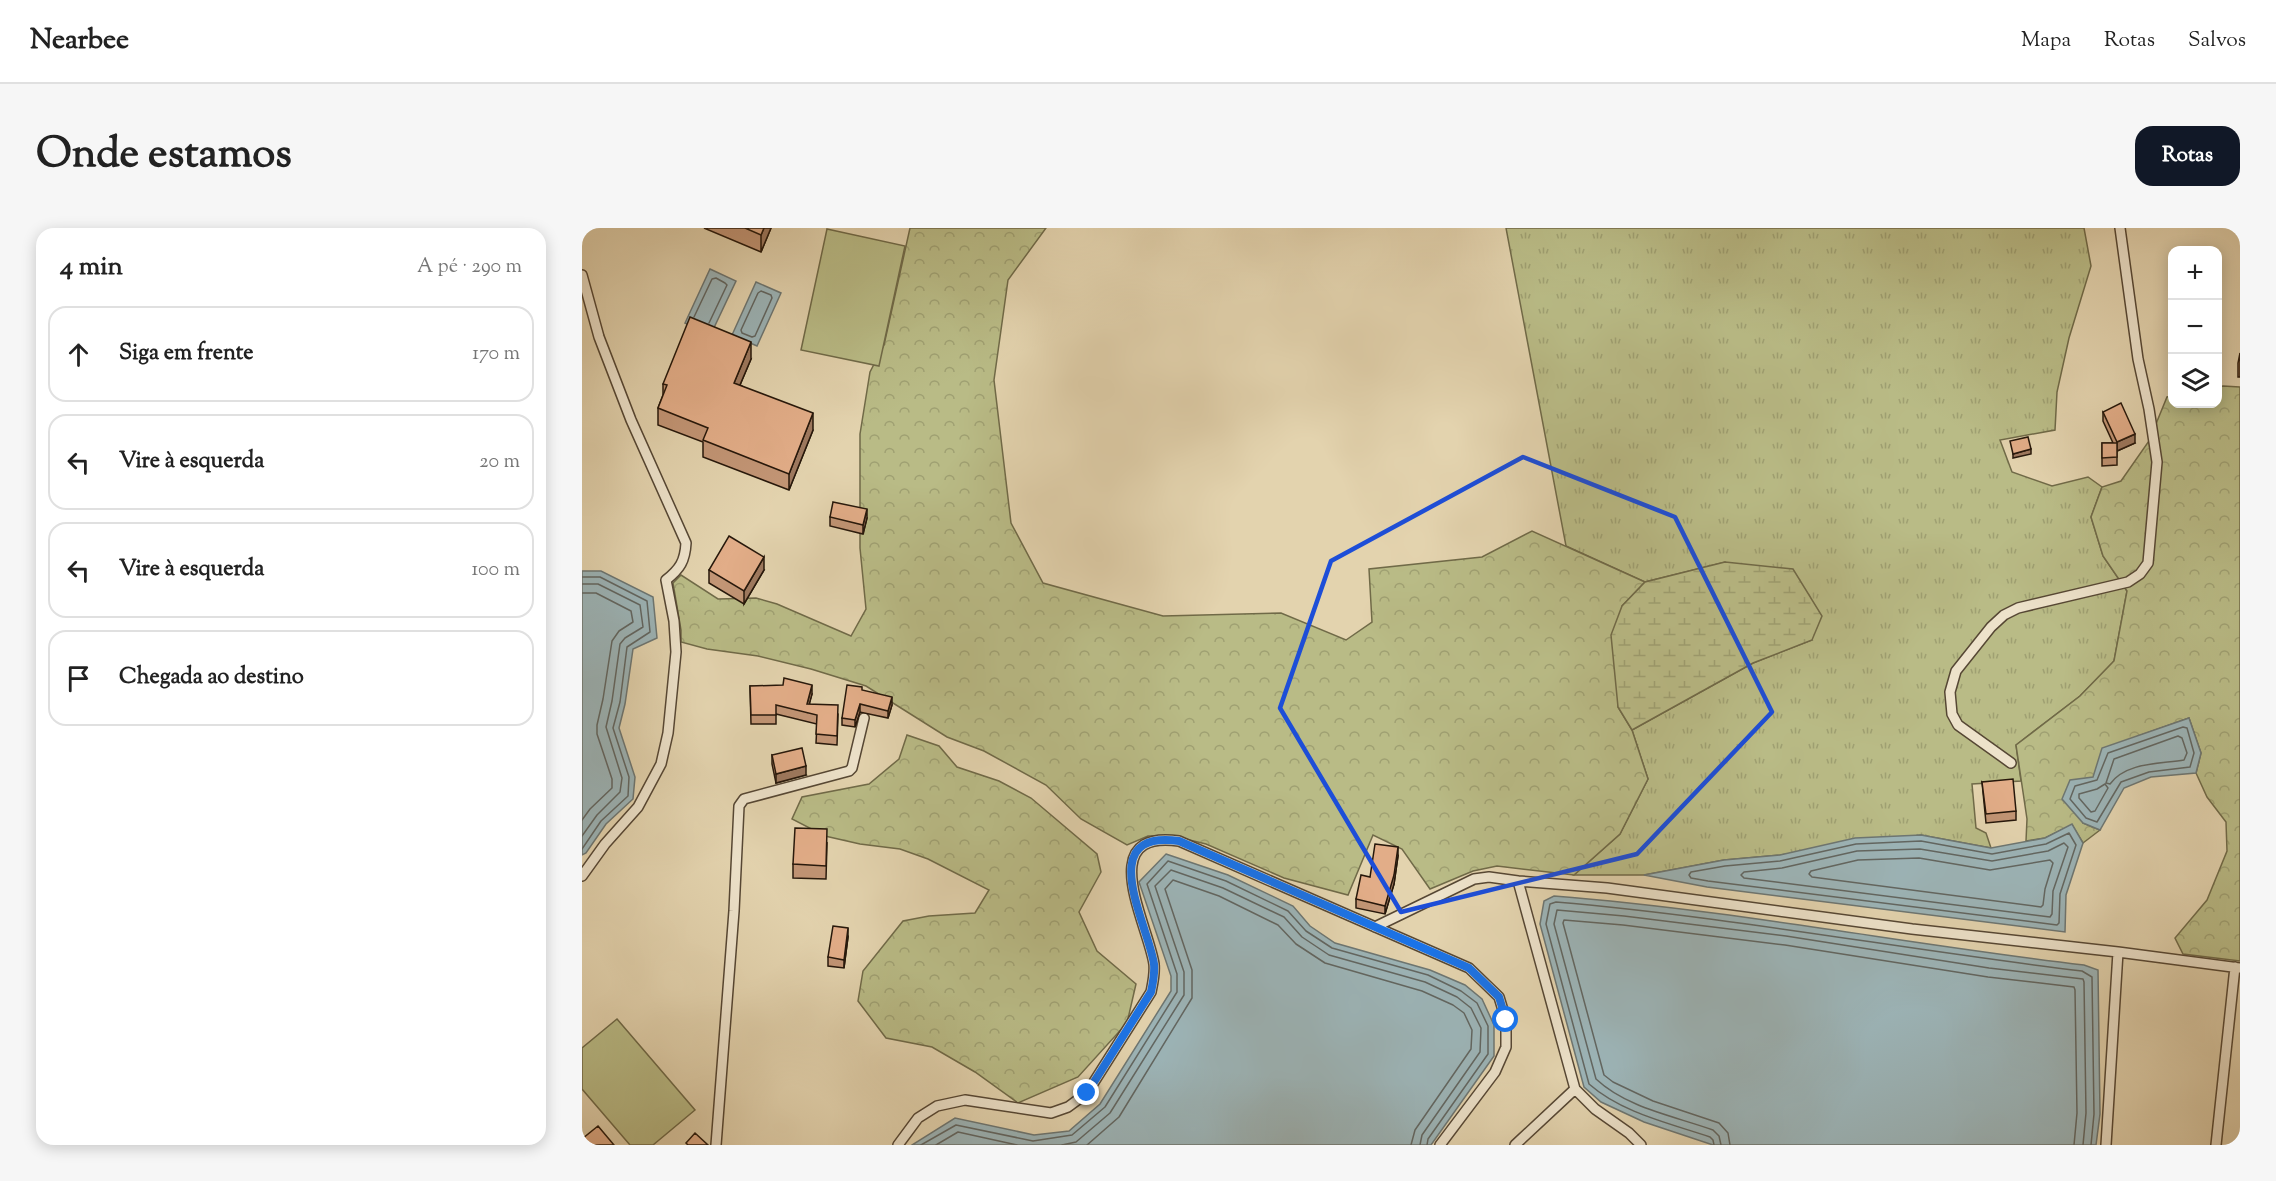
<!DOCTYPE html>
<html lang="pt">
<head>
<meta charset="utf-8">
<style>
	:root { --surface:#fff; --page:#f6f6f6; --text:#222; --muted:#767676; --line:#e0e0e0; --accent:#111827 }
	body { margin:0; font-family:"Sorts Mill Goudy",serif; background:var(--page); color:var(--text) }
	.controls { position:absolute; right:18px; top:18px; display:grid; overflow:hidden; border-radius:12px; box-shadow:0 3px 15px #0003 }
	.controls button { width:54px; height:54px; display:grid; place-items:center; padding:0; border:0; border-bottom:2px solid var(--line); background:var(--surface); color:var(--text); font:30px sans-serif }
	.stop { position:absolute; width:18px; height:18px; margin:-14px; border:4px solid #1a73e8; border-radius:50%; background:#fff }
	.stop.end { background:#1a73e8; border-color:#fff; box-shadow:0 2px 6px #0008 }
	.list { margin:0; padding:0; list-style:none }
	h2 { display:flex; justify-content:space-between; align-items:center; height:78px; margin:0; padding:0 24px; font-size:26px }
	h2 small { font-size:20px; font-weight:400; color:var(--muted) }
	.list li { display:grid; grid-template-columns:39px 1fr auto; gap:18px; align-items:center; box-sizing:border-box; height:96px; margin:0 12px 12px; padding:0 12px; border:2px solid var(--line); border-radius:18px }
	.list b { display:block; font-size:22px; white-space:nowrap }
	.list em { font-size:20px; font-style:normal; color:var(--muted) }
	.icon { flex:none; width:33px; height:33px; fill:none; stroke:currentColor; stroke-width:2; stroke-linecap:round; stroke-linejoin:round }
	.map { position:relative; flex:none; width:1658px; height:917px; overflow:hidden; border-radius:18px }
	header { display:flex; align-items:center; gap:36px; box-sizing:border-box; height:84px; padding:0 30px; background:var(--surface); border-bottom:2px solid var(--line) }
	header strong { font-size:28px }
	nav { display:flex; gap:33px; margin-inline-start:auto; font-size:21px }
	.intro { display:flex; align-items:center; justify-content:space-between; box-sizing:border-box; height:144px; padding:0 36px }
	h1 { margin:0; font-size:42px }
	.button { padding:15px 27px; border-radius:18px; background:var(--accent); color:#fff; font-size:21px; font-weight:700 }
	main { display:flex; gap:36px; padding:0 36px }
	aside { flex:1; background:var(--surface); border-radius:18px; box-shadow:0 3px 15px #0003 }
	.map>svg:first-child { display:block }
</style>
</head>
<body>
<header>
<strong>Nearbee</strong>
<nav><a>Mapa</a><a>Rotas</a><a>Salvos</a></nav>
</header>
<div class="intro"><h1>Onde estamos</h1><a class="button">Rotas</a></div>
<main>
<aside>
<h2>4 min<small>A pé · 290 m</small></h2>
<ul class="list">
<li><svg class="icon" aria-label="ahead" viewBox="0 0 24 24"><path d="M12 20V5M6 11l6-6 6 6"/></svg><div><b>Siga em frente</b></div><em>170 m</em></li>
<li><svg class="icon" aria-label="left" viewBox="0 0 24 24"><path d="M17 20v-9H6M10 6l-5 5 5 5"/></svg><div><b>Vire à esquerda</b></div><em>20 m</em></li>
<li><svg class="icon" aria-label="left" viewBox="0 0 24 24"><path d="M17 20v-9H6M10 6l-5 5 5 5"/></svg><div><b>Vire à esquerda</b></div><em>100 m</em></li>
<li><svg class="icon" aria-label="arrive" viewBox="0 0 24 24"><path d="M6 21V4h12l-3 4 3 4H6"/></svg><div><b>Chegada ao destino</b></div></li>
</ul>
</aside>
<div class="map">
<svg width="1658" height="917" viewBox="0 0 1658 917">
	<defs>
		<pattern id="grass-tufts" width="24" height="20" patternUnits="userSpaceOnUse" patternTransform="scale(1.5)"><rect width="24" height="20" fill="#b9bb86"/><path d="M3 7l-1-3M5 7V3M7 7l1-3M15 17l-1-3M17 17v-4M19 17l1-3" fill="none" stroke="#9fa072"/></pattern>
		<pattern id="forest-crowns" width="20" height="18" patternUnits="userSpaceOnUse" patternTransform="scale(1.5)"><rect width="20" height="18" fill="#b9bb86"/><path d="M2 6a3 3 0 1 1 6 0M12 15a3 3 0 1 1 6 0" fill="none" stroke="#9fa072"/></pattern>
		<pattern id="wetland-marsh" width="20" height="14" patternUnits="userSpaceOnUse" patternTransform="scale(1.5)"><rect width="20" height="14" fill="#b9bb86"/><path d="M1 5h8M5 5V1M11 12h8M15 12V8" fill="none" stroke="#9fa072"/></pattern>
	</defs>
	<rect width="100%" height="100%" fill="#e3d3ae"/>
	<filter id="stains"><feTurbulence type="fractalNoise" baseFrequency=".00333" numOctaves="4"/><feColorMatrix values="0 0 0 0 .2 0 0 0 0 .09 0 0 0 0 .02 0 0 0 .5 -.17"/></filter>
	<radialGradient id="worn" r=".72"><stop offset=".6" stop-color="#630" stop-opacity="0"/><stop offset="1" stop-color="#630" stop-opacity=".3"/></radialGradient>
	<path fill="url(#grass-tufts)" stroke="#706a48" stroke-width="1.5" d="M 924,0 L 1502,0 L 1509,38 L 1487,110 L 1475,164 L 1473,202 L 1418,212 L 1430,244 L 1470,258 L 1506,249 L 1520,259 L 1509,289 L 1521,328 L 1545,363 L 1532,433 L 1498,468 L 1434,517 L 1439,553 L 1390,556 L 1394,600 L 1404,605 L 1409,620 L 1339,607 L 1198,627 L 1142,632 L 1062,647 L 992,647 L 1038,606 L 1066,551 L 1050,502 L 1171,435 L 1230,412 L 1143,334 L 1063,354 L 984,318 Z"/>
	<path fill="url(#forest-crowns)" stroke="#706a48" stroke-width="1.5" d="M 328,0 L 464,0 L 426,52 L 412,152 L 429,295 L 461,355 L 581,388 L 699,385 L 764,412 L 790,394 L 787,341 L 900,329 L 950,303 L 1063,354 L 1040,378 L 1036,479 L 1050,502 L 1066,551 L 1038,606 L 992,647 L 915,638 L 891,643 L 848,661 L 820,621 L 791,607 L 766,667 L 702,650 L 624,616 L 591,608 L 566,608 L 545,617 L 499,591 L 464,557 L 402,523 L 365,509 L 284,458 L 229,441 L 176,428 L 125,421 L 99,414 L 99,402 L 91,355 L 99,347 L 136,371 L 174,370 L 195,376 L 269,408 L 284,381 L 278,320 L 278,206 L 288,144 L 302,117 Z
		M 1641,158 L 1658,159 L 1658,733 L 1601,726 L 1593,710 L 1625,672 L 1645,623 L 1644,594 L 1625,569 L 1614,545 L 1619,525 L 1607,490 L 1556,508 L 1501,595 L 1518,602 L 1501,615 L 1490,597 L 1463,610 L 1444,613 L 1445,591 L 1434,517 L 1498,468 L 1532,433 L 1545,363 L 1521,328 L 1509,289 L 1520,259 L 1539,253 L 1567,213 L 1585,169 L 1590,168 L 1590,176 L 1636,176 L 1636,159 Z
		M 325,507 L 357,518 L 375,539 L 417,553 L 449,570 L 515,626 L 519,644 L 497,684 L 515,723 L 554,756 L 545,795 L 496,849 L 436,875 L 393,844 L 350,819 L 304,810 L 276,773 L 281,743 L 321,693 L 347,688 L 393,685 L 407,662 L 346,631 L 318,621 L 278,616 L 243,608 L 210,591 L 220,569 L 287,556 L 317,531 Z"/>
	<path fill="url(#wetland-marsh)" stroke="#706a48" stroke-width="1.5" d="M 1143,334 L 1211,341 L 1240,388 L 1230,412 L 1171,435 L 1050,502 L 1036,479 L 1029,407 L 1040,378 L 1063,354 Z"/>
	<path fill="#b9bb86" stroke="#706a48" stroke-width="1.5" d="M 245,1 L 323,18 L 297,138 L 219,122 Z
		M 35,791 L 113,882 L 71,917 L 48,917 L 0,861 L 0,820 Z"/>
	<path fill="#9cb4b7" stroke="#6d7672" stroke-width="1.5" d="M 128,41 L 154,53 L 129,106 L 103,95 Z
		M 174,54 L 199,65 L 175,118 L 150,107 Z
		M 0,343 L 19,343 L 71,369 L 75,410 L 51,421 L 43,476 L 37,500 L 53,549 L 51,571 L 24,596 L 4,625 L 0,627 Z
		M 1607,490 L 1619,525 L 1614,545 L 1569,549 L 1542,560 L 1518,602 L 1501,595 L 1480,571 L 1488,552 L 1511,549 L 1520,520 Z
		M 1490,596 L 1501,615 L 1484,667 L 1483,704 L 1125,659 L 1062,647 L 1142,632 L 1198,627 L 1273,610 L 1339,607 L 1409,620 L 1463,610 Z
		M 584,626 L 646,647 L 711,678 L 728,698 L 753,715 L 848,742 L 883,757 L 900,771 L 912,797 L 912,828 L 849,917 L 330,917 L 373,890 L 452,907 L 487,903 L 518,876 L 589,763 L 589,748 L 557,654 Z
		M 972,668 C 1150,682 1325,716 1502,737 L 1516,742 L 1518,886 L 1514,917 L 1131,917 L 1062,894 L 1019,874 L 1002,859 L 958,696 L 962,673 Z"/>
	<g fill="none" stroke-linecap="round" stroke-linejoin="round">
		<path stroke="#626661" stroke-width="1.5" d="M 179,63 L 189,67 L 190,70 L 173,108 L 170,109 L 160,105 L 159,102 L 176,65 Z
			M 112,89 L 130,51 L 134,50 L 143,55 L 145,57 L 127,95
			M 0,349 L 18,349 L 65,373 L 68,404 L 45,419 L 38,474 L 31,500 L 47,549 L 46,568 L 19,593 L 0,621
			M 0,356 L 16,356 L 58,377 L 61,399 L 43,410 L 38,416 L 30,473 L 24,499 L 40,550 L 38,564 L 15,587 L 0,608
			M 0,365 L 14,365 L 49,383 L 51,394 L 37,403 L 30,413 L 21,471 L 15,497 L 15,506 L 30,551 L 30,560 L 8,581 L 0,592
			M 1601,499 L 1605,500 L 1612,525 L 1608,539 L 1567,544 L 1539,554 L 1515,594 L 1504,590 L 1488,571 L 1493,558 L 1515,552 L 1526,525 Z
			M 1596,508 L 1600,510 L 1605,525 L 1602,532 C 1578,536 1544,534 1528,556 L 1524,555 L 1532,531 Z
			M 1523,556 L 1526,560 L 1513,583 L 1509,584 L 1497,570 L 1497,566 L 1515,561 Z
			M 1487,605 L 1494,617 L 1478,666 L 1477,695 L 1475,697 L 1126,653 L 1109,650 L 1107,647 L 1109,644 L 1143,638 L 1198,633 L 1274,616 L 1339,613 L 1410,626 L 1464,616 Z
			M 1482,615 L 1486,619 L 1471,663 L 1470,686 L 1468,689 L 1162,650 L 1159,647 L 1162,644 L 1200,640 L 1275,623 L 1338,621 L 1410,633 L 1466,623 Z
			M 1337,630 L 1408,642 L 1468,632 L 1471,635 L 1463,661 L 1461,677 L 1459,679 L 1230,649 L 1227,646 L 1229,643 L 1276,632 Z
			M 339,917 L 374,897 L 451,913 L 490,907 L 523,879 L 595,764 L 595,746 L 565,656 L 586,633 L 644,653 L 706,683 L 724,703 L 750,720 L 846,747 L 879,763 L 895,775 L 906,798 L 906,826 L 846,911 L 845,917
			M 354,917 L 376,904 L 435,917
			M 480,917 L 494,914 L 528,885 L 602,767 L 602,744 L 573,658 L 589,642 L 641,660 L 702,689 L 720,709 L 747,727 L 843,754 L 875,769 L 889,780 L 899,800 L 898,824 L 840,907 L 838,917
			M 505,917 L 537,889 L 610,770 L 610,742 L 583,661 L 591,652 L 637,668 L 696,697 L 714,716 L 743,735 L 840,763 L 871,777 L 882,785 L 890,802 L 889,821 L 833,902 L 829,917
			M 1132,917 L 1131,912 L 1128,909 C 1087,895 1040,885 1007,856 L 964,696 L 968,676 L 974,674 C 1150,689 1324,722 1500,743 L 1510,749 L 1512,886 L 1509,917
			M 1139,917 L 1137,908 L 1131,902 C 1092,888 1045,880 1014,851 L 972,696 L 975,682 L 1042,688 L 1204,708 L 1407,740 L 1501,751 L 1502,754 L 1504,885 L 1501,917
			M 1148,917 L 1146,905 L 1137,895 L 1071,873 L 1031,854 L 1022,847 L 981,695 L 982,692 L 1041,697 L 1203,717 L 1406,749 L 1492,759 L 1493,762 L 1495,885 L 1492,917"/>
		<g stroke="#564734" stroke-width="12">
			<path id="lane" d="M 0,47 L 17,109 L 49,192 L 104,315 C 103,333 98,341 84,352 L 92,393 L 94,424 L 86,505 L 79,536 L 56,579 L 23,616 L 0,648
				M 1429,535 L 1376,497 L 1370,486 L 1368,464 L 1374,443 L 1409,399 L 1422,387 L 1436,380 L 1546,354 L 1558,346 L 1566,335 L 1575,234 L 1567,181 L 1556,131 L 1538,0
				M 793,699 L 892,651 L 907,649 L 936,653
				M 134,917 L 152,683 L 157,578 L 162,571 L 267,543 L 270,540 L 282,490
				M 316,917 L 336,890 L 355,878 L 383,872 L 469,885 L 486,879 L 505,865 L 569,764 C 571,754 573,746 572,736 C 566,696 512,601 597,613 L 887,740 L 917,769 L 924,792 L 924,819 L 913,844 L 858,917
				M 933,917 L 993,861
				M 1059,917 L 1047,905 L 1013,881 L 993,861 L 936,653 L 1025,660 L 1330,701 L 1536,724
				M 1524,917 L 1536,724 L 1658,740
				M 1634,917 L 1653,739"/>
		</g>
		<use href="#lane" stroke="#ede2ca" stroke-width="9"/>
	</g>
	<path fill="#c29575" stroke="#27180b" stroke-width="1.5" d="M 122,0 L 189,0 L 179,24 Z
		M 1658,125 L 1658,149 L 1656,149 L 1656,135 Z
		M 169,131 L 158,157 L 231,202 L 207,262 L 121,229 L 121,214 L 76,197 L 76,180 L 81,167 L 81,156 Z
		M 1521,184 L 1553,215 L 1535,223 L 1535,237 L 1520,238 L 1520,215 L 1531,215 L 1521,193 Z
		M 248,289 L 285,290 L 281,306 L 248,298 Z
		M 127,342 L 182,342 L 162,376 L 127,355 Z
		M 168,458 L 230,466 L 227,476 L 256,486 L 255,517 L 234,515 L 235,496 L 194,486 L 194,496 L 169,496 Z
		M 280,463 L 310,477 L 306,490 L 278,484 L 273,499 L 260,497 L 260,490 Z
		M 190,527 L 224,547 L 194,555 L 190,536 Z
		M 1400,554 L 1434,583 L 1434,592 L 1404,595 Z
		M 245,615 L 244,651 L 211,650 L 211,636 Z
		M 816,628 L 812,656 L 803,686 L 774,680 L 774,671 L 788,649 Z
		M 266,709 L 262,740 L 246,738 L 246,729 Z"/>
	<path fill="#9e795f" stroke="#27180b" stroke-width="1.5" d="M 182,0 L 189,0 L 179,24 L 179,7 Z
		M 169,114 L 169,131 L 152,171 L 152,155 Z
		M 231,185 L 231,202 L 207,262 L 207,246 Z
		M 1553,206 L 1553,215 L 1535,223 L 1535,214 Z
		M 1449,221 L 1449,226 L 1431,230 L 1431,226 Z
		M 285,281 L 285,290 L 281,306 L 281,297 Z
		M 182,329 L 182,342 L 162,376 L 162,363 Z
		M 230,457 L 230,466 L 225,485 L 225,476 Z
		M 310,469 L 310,477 L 306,490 L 306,483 Z
		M 278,476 L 278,484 L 273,499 L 273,492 Z
		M 224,538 L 224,547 L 194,555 L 194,546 Z
		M 816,619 L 816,628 L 812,656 L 803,686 L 803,678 Z
		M 266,700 L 266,709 L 262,740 L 262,732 Z"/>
	<path fill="#e2ad88" stroke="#27180b" stroke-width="1.5" d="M 163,0 L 182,0 L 179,7 Z
		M 108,89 L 169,114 L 152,155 L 231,185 L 207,246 L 121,212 L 126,200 L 76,180 L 85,157 L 81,156 Z
		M 1539,175 L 1553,206 L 1535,214 L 1521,184 Z
		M 1446,209 L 1449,221 L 1431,226 L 1428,213 Z
		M 1520,215 L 1535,215 L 1535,229 L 1520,230 Z
		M 251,274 L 285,281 L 281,297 L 248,289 Z
		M 147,308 L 182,329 L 162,363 L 127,342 Z
		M 202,450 L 230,457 L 225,476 L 256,477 L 255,508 L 234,506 L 235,487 L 194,477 L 194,487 L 169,487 L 168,458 L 201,457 Z
		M 265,457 L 280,459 L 280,462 L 310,469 L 306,483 L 278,476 L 273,492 L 260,490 Z
		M 220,520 L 224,538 L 194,546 L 190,527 Z
		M 1431,551 L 1434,583 L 1404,586 L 1400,554 Z
		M 213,600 L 245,601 L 244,638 L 211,636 Z
		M 793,616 L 816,619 L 812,647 L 803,678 L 774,671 L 779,647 L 788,649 Z
		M 251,698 L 266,700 L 262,732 L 246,729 Z
		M 16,898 L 32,917 L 4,917 L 0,913 L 0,911 Z
		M 113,905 L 126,917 L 106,917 L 104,915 Z"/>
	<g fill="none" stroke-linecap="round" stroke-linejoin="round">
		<path stroke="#1a73e8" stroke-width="8" d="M 505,865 L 569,764 C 571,754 573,746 572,736 C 566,696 511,601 597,613 L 887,740 L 917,769 L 924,792"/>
	</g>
	<path fill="none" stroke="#1d4ed8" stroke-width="4.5" stroke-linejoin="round" d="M 941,229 L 1093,289 L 1190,484 L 1055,626 L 819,684 L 698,480 L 749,333 Z"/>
	<rect width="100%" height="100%" filter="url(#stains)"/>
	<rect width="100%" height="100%" fill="url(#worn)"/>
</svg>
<div class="controls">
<button>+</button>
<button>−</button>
<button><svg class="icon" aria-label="layers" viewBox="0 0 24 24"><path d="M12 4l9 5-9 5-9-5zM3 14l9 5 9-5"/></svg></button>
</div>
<div class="stop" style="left:924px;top:792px"></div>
<div class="stop end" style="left:505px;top:865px"></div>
</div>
</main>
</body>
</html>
